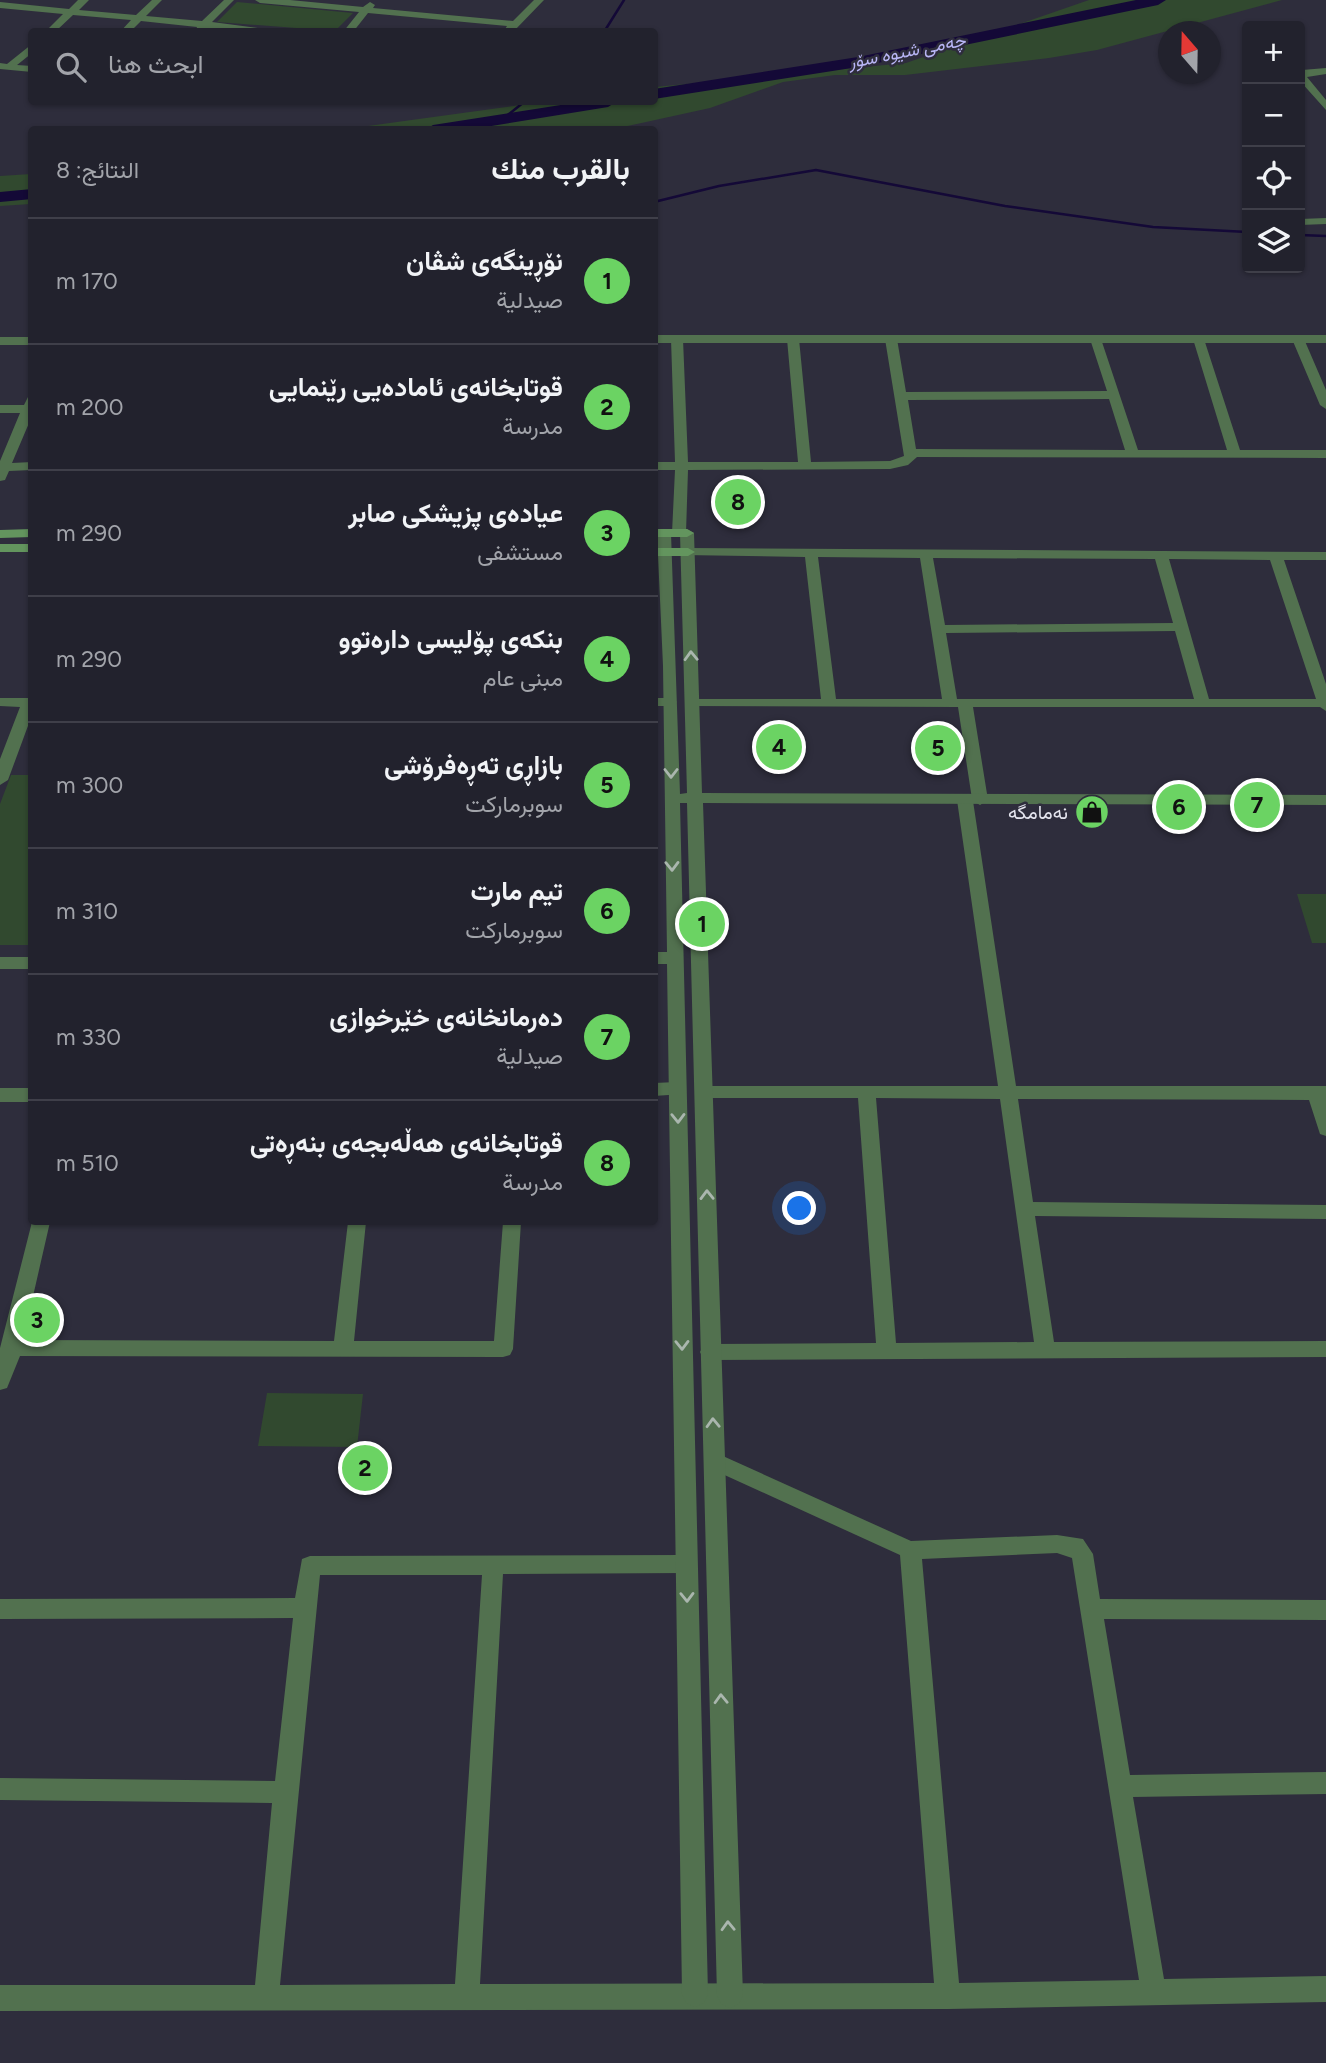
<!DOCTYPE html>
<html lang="ar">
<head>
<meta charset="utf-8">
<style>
	:root { --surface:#22222d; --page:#2e2f39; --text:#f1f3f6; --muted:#a2a4aa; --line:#3f3f49; --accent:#6bd363 }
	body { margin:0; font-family:Figtree,Vazirmatn,sans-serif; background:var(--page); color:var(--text); direction:rtl }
	.controls { position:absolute; right:21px; top:21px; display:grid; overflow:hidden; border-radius:7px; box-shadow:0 2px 5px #0004 }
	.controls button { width:63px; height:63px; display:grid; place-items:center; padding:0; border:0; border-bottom:2px solid var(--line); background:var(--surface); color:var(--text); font:35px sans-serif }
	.compass { position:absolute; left:1158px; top:21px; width:63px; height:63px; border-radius:50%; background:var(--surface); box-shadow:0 2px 5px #0004; rotate:340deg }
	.you { position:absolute; left:800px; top:1209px; width:24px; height:24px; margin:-18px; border:5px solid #fff; border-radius:50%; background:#1a73e8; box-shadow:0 0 0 10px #1a73e833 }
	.badge { display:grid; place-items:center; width:46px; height:46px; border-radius:50%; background:var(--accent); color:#111; font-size:23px; font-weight:700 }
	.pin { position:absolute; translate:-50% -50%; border:4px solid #fff; box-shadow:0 2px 7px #0006 }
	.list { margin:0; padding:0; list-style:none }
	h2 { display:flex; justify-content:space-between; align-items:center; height:91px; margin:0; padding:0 28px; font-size:30px }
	h2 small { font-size:23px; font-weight:400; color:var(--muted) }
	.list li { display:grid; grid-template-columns:46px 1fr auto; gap:21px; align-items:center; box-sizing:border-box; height:126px; padding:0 28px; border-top:2px solid var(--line) }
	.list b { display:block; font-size:26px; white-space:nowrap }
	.list p { margin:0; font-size:23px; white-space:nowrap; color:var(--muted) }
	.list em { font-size:23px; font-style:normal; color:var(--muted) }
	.icon { flex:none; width:38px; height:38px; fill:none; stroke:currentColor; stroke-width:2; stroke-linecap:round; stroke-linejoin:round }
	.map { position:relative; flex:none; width:1326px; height:2063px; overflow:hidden; direction:ltr }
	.search { position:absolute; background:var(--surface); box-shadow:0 2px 5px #0004; left:28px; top:28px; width:630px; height:77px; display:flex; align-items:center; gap:18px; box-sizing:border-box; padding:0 24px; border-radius:7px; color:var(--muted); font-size:26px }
	.panel { position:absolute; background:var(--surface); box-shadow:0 2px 5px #0004; left:28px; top:126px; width:630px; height:1099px; border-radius:7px; direction:rtl }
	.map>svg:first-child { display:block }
</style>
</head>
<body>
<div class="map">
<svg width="1326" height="2063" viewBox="0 0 1326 2063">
	<rect width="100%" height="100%" fill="#2e2d3c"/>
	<path fill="#31492f" d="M 1089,0 L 1282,0 L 1097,50 L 1049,58 L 905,75 L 835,75 L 783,82 L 710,108 L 614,129 L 346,129 L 542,102 L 654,102 L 655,87 L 906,63 Z
		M 237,2 L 353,13 L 335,31 L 217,22 Z
		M 31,174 L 31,204 L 0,206 L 0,176 Z
		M 11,775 L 31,775 L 31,945 L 0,945 L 0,804 Z
		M 1297,894 L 1326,894 L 1326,943 L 1312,943 Z
		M 267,1393 L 363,1394 L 357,1447 L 258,1446 Z"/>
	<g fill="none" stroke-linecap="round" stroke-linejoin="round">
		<path stroke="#140937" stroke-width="2.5" d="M 604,32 L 624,0
			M 504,118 L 524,102
			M 654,202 L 719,186 L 816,170 L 1005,206 L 1153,227 L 1247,232
			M 1300,235 L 1326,236"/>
		<path fill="#140937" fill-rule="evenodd" d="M 1136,0 L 1166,0 L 1158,5 L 858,67 L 654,99 L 654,89 L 858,57 Z
			M 580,102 L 616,102 L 608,107 L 467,130 L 425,130 L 433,125 Z
			M 32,189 L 32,199 L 0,202 L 0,192 Z"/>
		<path fill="#52714f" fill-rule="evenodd" d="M 78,0 L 89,0 L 79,10 L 136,15 L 152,0 L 162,0 L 146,16 L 202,21 L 224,0 L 234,0 L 212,22 L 288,32 L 207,28 L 203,32 L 195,32 L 197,27 L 141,21 L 130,32 L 120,32 L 131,20 L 73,15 L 55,32 L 45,32 L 63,14 L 0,8 L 0,2 L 69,9 Z
			M 255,0 L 290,0 L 363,7 L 370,2 L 375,5 L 373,8 L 513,21 L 534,0 L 544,0 L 513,32 L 503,32 L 507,26 L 368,13 L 353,32 L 343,32 L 359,12 L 260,3 Z
			M 32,44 L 32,53 L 17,65 L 32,66 L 32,72 L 0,69 L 0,63 L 7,64 Z
			M 1326,68 L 1326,74 L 1307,77 L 1326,100 L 1326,110 L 1300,81 L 1302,70 Z
			M 1326,218 L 1326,224 L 1300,225 L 1300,219 Z
			M 677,335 L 683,339 L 688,462 L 798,462 L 787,339 L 793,335 L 799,339 L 811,462 L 890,461 L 904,456 L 885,339 L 891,335 L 897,339 L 906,392 L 1107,391 L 1090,339 L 1100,336 L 1138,450 L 1227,450 L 1193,339 L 1203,336 L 1240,450 L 1326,450 L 1326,458 L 917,457 L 908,465 L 890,469 L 688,470 L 686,533 L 679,537 L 672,533 L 675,470 L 654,470 L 654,462 L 675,462 L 671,339 ZM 1109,399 L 1125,450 L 916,449 L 908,400 Z
			M 1298,335 L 1304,339 L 1326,390 L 1326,409 L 1320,405 L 1292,339 Z
			M 32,396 L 32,416 L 12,463 L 32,462 L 32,470 L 9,471 L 5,480 L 0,481 L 0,461 L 20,413 L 0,413 L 0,405 L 24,405 L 28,397 Z
			M 688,548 L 1326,552 L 1326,560 L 1284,560 L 1326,684 L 1326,711 L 1320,707 L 973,707 L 988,800 L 980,805 L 973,801 L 1016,1086 L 1326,1086 L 1326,1136 L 1320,1134 L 1309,1100 L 1018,1099 L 1033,1202 L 1326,1205 L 1326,1219 L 1035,1216 L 1054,1342 L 1326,1341 L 1326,1357 L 710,1360 L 703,1358 L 700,1352 L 703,1346 L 710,1344 L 876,1343 L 858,1098 L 705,1098 L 699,1096 L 696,1091 L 699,1086 L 998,1086 L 957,800 L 965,795 L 972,799 L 958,707 L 688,706 L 686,703 L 693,699 L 821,699 L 805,557 L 683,555 L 681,552 ZM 818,557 L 920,558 L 942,699 L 836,699 ZM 933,558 L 1155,559 L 1173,623 L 945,625 ZM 1169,559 L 1270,560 L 1316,699 L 1209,699 ZM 1175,631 L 1194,699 L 957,699 L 946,633 ZM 876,1098 L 1000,1099 L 1034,1342 L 896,1343 Z
			M 0,698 L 32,698 L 32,715 L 8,780 L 0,785 L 0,759 L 20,707 L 0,706 Z
			M 654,698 L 670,698 L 677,702 L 670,706 L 654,706 Z
			M 677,1082 L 686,1089 L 683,1094 L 654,1096 L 654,1083 Z
			M 0,1088 L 32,1088 L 32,1102 L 0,1102 Z
			M 32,1222 L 50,1222 L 23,1340 L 334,1341 L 348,1222 L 366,1222 L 354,1341 L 494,1341 L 503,1222 L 521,1222 L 513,1349 L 510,1355 L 503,1357 L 20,1356 L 7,1388 L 0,1390 L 0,1348 Z
			M 714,1452 L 911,1541 L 1057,1535 L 1083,1539 L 1093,1554 L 1100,1599 L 1326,1600 L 1326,1620 L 1104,1619 L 1130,1775 L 1326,1772 L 1326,1794 L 1133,1797 L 1164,1979 L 1326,1976 L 1326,2002 L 948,2009 L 0,2011 L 0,1985 L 255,1985 L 272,1803 L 0,1800 L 0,1778 L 275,1781 L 293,1618 L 0,1619 L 0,1599 L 295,1598 L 302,1559 L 310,1556 L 686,1555 L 694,1557 L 697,1564 L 694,1571 L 686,1573 L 503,1574 L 480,1984 L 934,1983 L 900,1555 L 707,1467 L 704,1461 L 707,1455 ZM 1057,1553 L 1072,1558 L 1139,1980 L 959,1983 L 922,1559 ZM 320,1575 L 482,1575 L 455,1984 L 280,1985 Z"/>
		<path fill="#52714f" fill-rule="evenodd" d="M 654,335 L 1326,335 L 1326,343 L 654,343 Z
			M 0,337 L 32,337 L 32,345 L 0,345 Z
			M 664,529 L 671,533 L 680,794 L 687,793 L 680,533 L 687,529 L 694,533 L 702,793 L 1326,795 L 1326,805 L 703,803 L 743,1995 L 739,2004 L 730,2008 L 721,2004 L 717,1995 L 687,803 L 680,803 L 708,1994 L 704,2003 L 695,2007 L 686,2003 L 682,1994 L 667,964 L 654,964 L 654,952 L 667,952 L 663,666 L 657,533 Z
			M 0,957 L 32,957 L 32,969 L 0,969 Z"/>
		<path fill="#63955e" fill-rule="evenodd" d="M 32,529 L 32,537 L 0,538 L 0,530 Z
			M 654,529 L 687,529 L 694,533 L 687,537 L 654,537 Z
			M 0,544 L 32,544 L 32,552 L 0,552 Z
			M 654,548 L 688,548 L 695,552 L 688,556 L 654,556 Z"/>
	</g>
	<defs><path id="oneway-chevron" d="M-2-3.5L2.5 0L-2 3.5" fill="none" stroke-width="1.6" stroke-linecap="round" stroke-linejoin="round" transform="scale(1.75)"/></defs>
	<g stroke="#aab6ae">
		<use href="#oneway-chevron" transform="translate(691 656) rotate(-92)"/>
		<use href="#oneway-chevron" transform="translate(671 773) rotate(90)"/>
		<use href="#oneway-chevron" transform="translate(672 866) rotate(89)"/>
		<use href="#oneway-chevron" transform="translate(678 1118) rotate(89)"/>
		<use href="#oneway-chevron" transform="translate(707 1195) rotate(-91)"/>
		<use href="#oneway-chevron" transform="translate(682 1345) rotate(89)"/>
		<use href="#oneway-chevron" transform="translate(713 1423) rotate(-92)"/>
		<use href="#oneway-chevron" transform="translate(687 1597) rotate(89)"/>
		<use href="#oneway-chevron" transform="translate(721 1699) rotate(-92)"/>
		<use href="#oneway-chevron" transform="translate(728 1926) rotate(-92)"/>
	</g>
	<defs>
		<g id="shop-disc" transform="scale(1.75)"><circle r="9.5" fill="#6bd363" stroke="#2e2d3c"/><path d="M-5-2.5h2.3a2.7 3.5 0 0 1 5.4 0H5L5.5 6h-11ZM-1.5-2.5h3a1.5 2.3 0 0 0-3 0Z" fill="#111"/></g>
	</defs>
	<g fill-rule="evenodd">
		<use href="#shop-disc" x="1092" y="812"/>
	</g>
	<g text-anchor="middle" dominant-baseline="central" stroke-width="5" stroke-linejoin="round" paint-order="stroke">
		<g font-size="18" font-style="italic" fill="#b9b6f6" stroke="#2e2d3c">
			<text transform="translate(907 51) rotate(-11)">چەمی شیوە سۆر</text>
		</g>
		<g font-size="19" fill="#e4e4ee" stroke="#2e2d3c" text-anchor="end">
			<text x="1068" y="812">نەمامگە</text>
		</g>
	</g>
</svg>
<div class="controls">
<button>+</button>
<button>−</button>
<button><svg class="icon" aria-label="locate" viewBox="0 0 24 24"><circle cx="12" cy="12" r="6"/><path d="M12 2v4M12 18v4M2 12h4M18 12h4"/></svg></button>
<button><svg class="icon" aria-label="layers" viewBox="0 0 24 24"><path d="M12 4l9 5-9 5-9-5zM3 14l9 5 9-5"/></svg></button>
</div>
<svg class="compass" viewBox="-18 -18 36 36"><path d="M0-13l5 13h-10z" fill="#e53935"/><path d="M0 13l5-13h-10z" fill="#a2a4aa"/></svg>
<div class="you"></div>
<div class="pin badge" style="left:702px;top:924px">1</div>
<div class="pin badge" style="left:365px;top:1468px">2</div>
<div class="pin badge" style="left:37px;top:1320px">3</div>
<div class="pin badge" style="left:779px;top:747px">4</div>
<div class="pin badge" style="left:938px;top:748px">5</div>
<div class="pin badge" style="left:1179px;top:807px">6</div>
<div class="pin badge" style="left:1257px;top:805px">7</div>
<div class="pin badge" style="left:738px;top:502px">8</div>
<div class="search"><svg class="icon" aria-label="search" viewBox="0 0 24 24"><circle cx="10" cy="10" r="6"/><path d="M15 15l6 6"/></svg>ابحث هنا</div>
<section class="panel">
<h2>بالقرب منك<small>النتائج: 8</small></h2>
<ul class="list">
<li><span class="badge">1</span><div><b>نۆڕینگەی شڤان</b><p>صيدلية</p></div><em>170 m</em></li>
<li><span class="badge">2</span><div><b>قوتابخانەی ئامادەیی رێنمایی</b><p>مدرسة</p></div><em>200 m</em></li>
<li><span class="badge">3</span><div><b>عیادەی پزیشکی صابر</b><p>مستشفى</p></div><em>290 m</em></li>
<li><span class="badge">4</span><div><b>بنکەی پۆلیسی دارەتوو</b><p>مبنى عام</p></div><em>290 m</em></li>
<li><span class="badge">5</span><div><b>بازاڕی تەڕەفرۆشی</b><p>سوبرماركت</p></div><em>300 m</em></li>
<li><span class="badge">6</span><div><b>تیم مارت</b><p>سوبرماركت</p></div><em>310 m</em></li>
<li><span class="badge">7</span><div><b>دەرمانخانەی خێرخوازی</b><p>صيدلية</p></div><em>330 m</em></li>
<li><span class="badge">8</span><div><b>قوتابخانەی هەڵەبجەی بنەڕەتی</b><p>مدرسة</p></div><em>510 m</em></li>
</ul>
</section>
</div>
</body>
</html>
